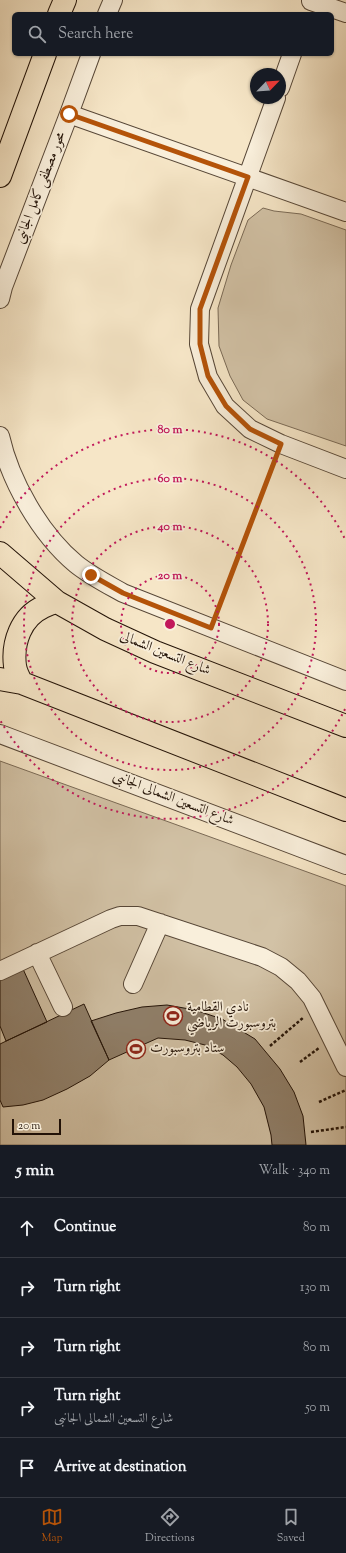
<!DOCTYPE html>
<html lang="en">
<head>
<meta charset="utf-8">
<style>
	:root { --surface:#171b24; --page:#242831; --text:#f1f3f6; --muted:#9ea1a6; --line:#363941; --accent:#b45309 }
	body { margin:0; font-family:"Sorts Mill Goudy",Amiri,serif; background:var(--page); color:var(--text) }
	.compass { position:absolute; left:250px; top:68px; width:36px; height:36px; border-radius:50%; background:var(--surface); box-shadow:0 1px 3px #0004; rotate:65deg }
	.scale { position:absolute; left:12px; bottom:10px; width:49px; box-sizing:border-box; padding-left:4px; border:2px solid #221207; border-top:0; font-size:11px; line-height:14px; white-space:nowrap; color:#221207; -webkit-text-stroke:3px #f9efdb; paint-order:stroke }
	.stop { position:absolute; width:12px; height:12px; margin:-9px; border:3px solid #b45309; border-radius:50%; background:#fff }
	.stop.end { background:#b45309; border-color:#fff; box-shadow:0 1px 4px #0008 }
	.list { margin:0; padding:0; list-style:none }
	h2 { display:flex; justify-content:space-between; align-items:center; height:52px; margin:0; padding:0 16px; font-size:17px }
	h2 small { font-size:13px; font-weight:400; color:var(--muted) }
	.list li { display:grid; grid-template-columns:26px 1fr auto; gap:12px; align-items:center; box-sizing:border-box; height:60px; padding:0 16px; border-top:1px solid var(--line) }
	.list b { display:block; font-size:15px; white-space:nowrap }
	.list p { margin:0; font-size:13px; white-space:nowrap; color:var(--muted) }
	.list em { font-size:13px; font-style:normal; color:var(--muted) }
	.icon { flex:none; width:22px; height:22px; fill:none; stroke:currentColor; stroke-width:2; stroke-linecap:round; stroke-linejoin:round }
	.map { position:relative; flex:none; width:346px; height:1145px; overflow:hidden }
	.search { position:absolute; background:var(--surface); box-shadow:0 1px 3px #0004; left:12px; right:12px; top:12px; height:44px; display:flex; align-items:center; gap:10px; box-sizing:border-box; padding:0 14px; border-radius:6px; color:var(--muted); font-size:15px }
	.sheet { height:352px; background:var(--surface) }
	nav { display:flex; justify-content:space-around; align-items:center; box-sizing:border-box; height:56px; border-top:1px solid var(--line); background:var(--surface); font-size:11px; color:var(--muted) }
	nav a { display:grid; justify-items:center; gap:2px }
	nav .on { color:var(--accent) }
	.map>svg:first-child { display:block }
</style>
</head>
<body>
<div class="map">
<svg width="346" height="1145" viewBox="0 0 346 1145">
	<rect width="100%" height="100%" fill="#f6e6c7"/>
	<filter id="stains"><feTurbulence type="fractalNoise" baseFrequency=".005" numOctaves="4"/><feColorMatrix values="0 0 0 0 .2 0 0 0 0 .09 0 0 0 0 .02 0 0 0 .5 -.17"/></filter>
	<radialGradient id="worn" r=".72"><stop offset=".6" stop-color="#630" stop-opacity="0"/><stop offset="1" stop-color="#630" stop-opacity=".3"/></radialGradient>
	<path fill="#d2c2a6" stroke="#7a6a56" d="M 263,208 L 274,211 L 301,214 L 346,230 L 346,446 L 267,419 L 243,400 L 230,376 L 219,346 L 218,308 L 231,265 L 248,220 Z
		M 0,761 L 346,886 L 346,1145 L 0,1145 Z"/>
	<path fill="#90806b" stroke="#221207" d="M 23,969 L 47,1022 L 6,1041 L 0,1026 L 0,980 Z
		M 84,1004 L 109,1060 L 90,1076 L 67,1089 L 43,1100 L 23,1105 L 3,1107 L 0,1100 L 0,1044 Z
		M 167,1005 L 195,1010 L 222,1019 L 255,1039 L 280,1069 L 294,1092 L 303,1116 L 306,1145 L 272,1145 L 271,1135 L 264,1107 L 251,1084 L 237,1067 L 223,1055 L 205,1045 L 185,1040 L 158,1038 L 109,1060 L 91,1021 L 116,1013 L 142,1007 Z"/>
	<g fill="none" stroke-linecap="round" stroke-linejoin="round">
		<g stroke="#574737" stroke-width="20">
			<path id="minor" d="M 311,1 L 346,13
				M 107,14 L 113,0
				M 280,88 L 292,54
				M 276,98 L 200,309 L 199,344 L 208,377 L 225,406 L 250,429 L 281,444 L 346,469
				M 69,114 L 346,212
				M 0,299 L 3,287 L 69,114 L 91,54
				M 0,436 C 10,481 40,534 76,564 C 91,576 107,584 123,593 L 346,681
				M 0,734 L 346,865
				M 37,953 L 63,1007
				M 0,971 L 111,919 L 120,916 L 138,916 L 262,957 L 281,967 L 298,981 L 312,998 L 346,1067
				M 133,984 L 160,923"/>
		</g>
		<g stroke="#221207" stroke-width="24">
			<path id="major" d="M 59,14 L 65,0
				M 0,176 L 45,54
				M 0,553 L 57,602 L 105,629 L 155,652 L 346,726
				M 0,679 L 22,683 L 346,810
				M 22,683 C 19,678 16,672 15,666 C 12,643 21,617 43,607 C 47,605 52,603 57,602"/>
		</g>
		<path stroke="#221207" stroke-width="2.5" stroke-dasharray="3 2" stroke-linecap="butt" d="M 217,613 L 275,458
			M 270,1046 L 304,1017
			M 300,1062 L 319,1048
			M 319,1102 L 346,1090
			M 311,1132 L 346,1127"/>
		<use href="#minor" stroke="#f9efdb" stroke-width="18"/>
		<use href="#major" stroke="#f6e6c7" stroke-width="22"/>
	</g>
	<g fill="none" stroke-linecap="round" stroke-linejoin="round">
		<path stroke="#b45309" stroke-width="5" d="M 69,114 L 248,177 L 200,309 L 200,344 L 208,376 L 226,406 L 250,429 L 281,444 L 211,628 L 123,593 L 91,575"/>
	</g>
	<g fill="none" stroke="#c2185b" stroke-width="2" stroke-dasharray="2 4">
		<circle cx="170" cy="624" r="49"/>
		<circle cx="170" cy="624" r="98"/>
		<circle cx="170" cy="624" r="146"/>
		<path d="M345 709A195 195 0 0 1 0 720M0 528A195 195 0 0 1 345 539"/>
	</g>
	<defs>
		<g id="stadium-ring" transform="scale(1)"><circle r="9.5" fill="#f9efdb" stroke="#8f2418" stroke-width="1.5"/><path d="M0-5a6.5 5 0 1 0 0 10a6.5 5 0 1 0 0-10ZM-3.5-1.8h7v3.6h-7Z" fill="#8f2418"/></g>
	</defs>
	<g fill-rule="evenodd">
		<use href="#stadium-ring" x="173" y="1016"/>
		<use href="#stadium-ring" x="136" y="1049"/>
	</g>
	<g text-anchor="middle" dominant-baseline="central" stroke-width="3.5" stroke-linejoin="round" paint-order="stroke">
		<g font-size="14" fill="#221207" stroke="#f9efdb">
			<text transform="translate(41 188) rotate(-69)">محور مصطفى كامل الجانبى</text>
			<text transform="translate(165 654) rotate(22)">شارع التسعين الشمالى</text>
			<text transform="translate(173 799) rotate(21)">شارع التسعين الشمالى الجانبى</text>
		</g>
		<g font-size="14" fill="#221207" stroke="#f9efdb" text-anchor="start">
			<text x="187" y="1008">نادي القطامية<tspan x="187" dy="16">بتروسبورت الرياضي</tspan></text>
			<text x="150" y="1049">ستاد بتروسبورت</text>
		</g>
	</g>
	<circle cx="170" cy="624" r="6" fill="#c2185b" stroke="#f9efdb" stroke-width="2"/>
	<g font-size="12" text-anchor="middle" font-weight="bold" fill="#c2185b" stroke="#f9efdb" stroke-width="3.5" stroke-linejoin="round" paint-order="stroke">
		<text x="170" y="433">80 m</text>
		<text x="170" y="482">60 m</text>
		<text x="170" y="530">40 m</text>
		<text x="170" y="579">20 m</text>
	</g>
	<rect width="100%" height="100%" filter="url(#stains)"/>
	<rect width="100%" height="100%" fill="url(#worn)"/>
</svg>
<svg class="compass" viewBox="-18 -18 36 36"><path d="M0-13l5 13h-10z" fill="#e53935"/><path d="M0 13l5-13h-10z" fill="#9ea1a6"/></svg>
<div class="scale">20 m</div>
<div class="stop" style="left:69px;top:114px"></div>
<div class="stop end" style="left:91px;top:575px"></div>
<div class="search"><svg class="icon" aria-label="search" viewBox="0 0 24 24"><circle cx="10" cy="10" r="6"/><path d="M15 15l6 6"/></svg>Search here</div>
</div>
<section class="sheet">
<h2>5 min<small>Walk · 340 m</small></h2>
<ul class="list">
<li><svg class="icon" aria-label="ahead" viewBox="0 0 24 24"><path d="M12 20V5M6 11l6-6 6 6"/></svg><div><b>Continue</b></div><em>80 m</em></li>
<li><svg class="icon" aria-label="right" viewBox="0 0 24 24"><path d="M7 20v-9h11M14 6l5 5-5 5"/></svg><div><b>Turn right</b></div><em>130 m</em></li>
<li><svg class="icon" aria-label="right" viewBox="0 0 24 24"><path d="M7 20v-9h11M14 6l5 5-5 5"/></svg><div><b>Turn right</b></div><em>80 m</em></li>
<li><svg class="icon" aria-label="right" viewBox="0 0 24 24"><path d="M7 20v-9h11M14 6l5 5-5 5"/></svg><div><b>Turn right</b><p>شارع التسعين الشمالى الجانبى</p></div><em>50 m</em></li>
<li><svg class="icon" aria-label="arrive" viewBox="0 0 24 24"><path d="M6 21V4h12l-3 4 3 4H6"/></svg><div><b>Arrive at destination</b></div></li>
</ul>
</section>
<nav>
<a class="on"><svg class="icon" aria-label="map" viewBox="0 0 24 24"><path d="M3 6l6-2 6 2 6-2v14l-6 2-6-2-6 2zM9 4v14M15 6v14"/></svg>Map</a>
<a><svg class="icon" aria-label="directions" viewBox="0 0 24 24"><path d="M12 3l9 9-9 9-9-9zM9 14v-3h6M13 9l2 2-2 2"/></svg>Directions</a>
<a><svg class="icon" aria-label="saved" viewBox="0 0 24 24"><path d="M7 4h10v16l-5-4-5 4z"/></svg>Saved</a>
</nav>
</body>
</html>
